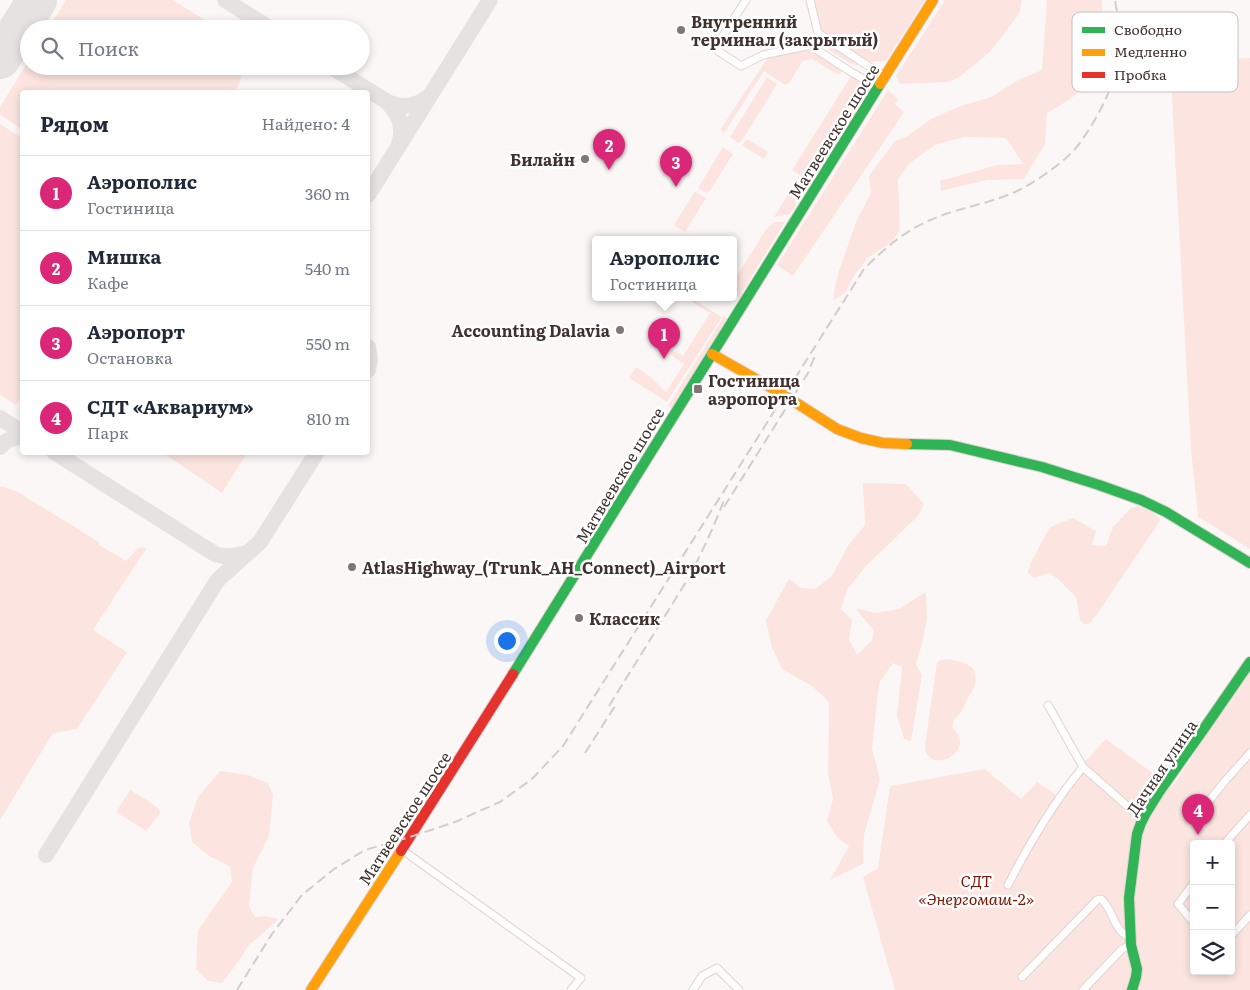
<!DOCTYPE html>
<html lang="ru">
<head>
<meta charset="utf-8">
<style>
	:root { --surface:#fff; --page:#f2f2f3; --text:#1f2937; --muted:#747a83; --line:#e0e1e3; --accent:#db2777 }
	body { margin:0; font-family:Literata,serif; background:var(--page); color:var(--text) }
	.controls { position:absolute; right:15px; bottom:15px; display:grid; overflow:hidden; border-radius:5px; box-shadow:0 2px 8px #0003 }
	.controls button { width:45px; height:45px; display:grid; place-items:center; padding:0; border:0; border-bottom:1px solid var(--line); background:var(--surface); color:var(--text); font:25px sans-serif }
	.you { position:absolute; left:506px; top:640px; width:18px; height:18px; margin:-12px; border:4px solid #fff; border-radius:50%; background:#1a73e8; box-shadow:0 0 0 8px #1a73e833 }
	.badge { display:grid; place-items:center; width:32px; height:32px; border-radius:50%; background:var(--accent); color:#fff; font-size:16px; font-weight:700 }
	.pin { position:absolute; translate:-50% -41px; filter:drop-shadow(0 1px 2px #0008) }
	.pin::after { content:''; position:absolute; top:26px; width:18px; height:15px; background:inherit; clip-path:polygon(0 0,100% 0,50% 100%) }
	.popup { position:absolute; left:592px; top:236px; width:145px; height:65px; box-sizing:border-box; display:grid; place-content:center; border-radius:5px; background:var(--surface); filter:drop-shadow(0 1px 4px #0005); font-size:16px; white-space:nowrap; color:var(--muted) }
	.popup b { font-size:19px; color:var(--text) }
	.popup::after { content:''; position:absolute; left:50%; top:100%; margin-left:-10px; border:10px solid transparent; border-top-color:var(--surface) }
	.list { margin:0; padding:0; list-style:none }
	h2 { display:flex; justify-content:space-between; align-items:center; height:65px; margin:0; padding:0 20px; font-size:21px }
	h2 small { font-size:16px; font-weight:400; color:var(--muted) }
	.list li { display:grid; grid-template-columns:32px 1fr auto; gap:15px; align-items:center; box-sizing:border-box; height:75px; padding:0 20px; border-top:1px solid var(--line) }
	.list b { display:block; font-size:19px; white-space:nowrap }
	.list p { margin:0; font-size:16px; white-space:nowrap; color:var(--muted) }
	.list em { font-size:16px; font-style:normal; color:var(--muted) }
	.icon { flex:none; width:28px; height:28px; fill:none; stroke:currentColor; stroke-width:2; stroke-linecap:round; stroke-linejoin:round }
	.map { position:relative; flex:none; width:1250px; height:990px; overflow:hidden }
	.search { position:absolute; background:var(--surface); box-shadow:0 2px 8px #0003; left:20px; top:20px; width:350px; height:55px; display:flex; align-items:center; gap:12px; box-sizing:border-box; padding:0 18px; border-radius:28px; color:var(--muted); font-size:19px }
	.panel { position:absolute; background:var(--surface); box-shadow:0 2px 8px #0003; left:20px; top:90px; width:350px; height:365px; border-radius:5px }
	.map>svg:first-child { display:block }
</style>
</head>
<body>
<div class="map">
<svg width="1250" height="990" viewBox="0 0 1250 990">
	<rect width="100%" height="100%" fill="#fcf7f7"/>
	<path fill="#fce5e0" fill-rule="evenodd" d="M 66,0 L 173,0 L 219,29 L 48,29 Z
		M 814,0 L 925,0 L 886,61 L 870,62 L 823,32 L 819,24 Z
		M 945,0 L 1022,0 L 1019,14 L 990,52 L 958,78 L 948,82 L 900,84 L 896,76 Z
		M 1047,0 L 1102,0 L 1102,28 L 1090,82 L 1069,100 L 1047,113 L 1045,144 L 1024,179 L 987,180 L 941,191 L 940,181 L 997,165 L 1023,164 L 1006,138 L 965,137 L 935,145 L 909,164 L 898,179 L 900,230 L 892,242 L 869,257 L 856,273 L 845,293 L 834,300 L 834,291 L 839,271 L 856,222 L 871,193 L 869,176 L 895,141 L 906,137 L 931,119 L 942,114 L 961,106 L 991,97 L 1018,80 L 1042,70 Z
		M 823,43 L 826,43 L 858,64 L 857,66 L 854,63 L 853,65 L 823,46 Z
		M 804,50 L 814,52 L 843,68 L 839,75 L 812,59 L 803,61 L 789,83 L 785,85 L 764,71 L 724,133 L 721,130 L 722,127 L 768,57 Z
		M 1196,52 L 1221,59 L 1250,58 L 1250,549 L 1198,517 L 1191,450 L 1170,63 L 1177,54 Z
		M 29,60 L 29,66 L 242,66 C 242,76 240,84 235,92 L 22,92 L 22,129 L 0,115 L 0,107 Z
		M 851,76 C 861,81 865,83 862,96 L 809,183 L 802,185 L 796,181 L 800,175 L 792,170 Z
		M 767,77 L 777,84 L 745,136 L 739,143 L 730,137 Z
		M 888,90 L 898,99 L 895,104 L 904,112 L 793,276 L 777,265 Z
		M 0,124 L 22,138 L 22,397 L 16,405 L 0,395 Z
		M 747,139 L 768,152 L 764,159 L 742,145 Z
		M 723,147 L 733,154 L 709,192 L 707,191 L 706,193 L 698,188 Z
		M 695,191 L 706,198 L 685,232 L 674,225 Z
		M 788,194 L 795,198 L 796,205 L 790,214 L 774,217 Z
		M 775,222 L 785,222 L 739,297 L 733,298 L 735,295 L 733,294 L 733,282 L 765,231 L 770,225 Z
		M 686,298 L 691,298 L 722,317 L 667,402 L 629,378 L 636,367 L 651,377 L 666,392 L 684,364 L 651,342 L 654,339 L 683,356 L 710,313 Z
		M 724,316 L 730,320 L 672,409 L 668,406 Z
		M 163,453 L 247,453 L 222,493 Z
		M 863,483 L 906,484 L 924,504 L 918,516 L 866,566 L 847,590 L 841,609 L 852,620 L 849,639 L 857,655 L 872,640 L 874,631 L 855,608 L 875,613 L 899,609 L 926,592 L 927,619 L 922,644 L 916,664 L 922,675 L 911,741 L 904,739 L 897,716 L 902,667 L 893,663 L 879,683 L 872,748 L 880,779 L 864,835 L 863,864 L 830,880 L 849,846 L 837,837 L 827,821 L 833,799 L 828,773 L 829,702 L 812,686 L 782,669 L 772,647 L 766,620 L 789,579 L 801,588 L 815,589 L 832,576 L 847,547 L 865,525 Z
		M 1,486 L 16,491 L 99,542 L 99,545 L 126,561 L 138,548 L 143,547 L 146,549 L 93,630 L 127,652 L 77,729 L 53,733 L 0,820 L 0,487 Z
		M 1137,506 C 1145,508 1153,512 1159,518 L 1160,521 L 1097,614 L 1090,623 L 1084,624 L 1080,620 L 1076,597 L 1058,579 L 1049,573 L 1034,578 L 1028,573 L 1030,564 L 1050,527 L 1073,518 L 1096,531 L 1092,545 L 1106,546 L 1113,527 L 1131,508 Z
		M 947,659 C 965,662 981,665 974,687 C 973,691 970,694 968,698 C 963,708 963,712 954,720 L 952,727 C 954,730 958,733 959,736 C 966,755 936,770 926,753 C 925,751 925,748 925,745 L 937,662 L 941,660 Z
		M 1250,668 L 1250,990 L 895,990 L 863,877 L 878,868 L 890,786 L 985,769 L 1021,799 L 1037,782 L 1057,795 L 1077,770 L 1106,739 L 1172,787 ZM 1194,844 L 1231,844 L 1231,971 L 1194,971 Z
		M 220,771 L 248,775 L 268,783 L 273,795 L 269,836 L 253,868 L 249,906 L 255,917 L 266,916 L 279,919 L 248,946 L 241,958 L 222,983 L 208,981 L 196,969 L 198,930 L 232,882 L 230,867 L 209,856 L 192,842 L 189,823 L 198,797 Z
		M 130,790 L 147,800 L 159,809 L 160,814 L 146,831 L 116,812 Z"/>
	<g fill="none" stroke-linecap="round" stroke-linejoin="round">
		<path stroke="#e6e2e2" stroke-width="16" d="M 225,0 L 271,29
			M 330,66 L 386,101
			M 399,144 C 405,127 398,112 386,101 C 401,109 416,107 429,96
			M 368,195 L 490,0
			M 368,347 L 370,359 L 368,370
			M 0,418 L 22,432
			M 0,447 C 6,440 14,437 22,437
			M 54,452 L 215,554 C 226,558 236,556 247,553
			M 46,855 L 217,581 L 221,577 L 260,542 L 317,452"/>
		<path stroke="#e6e2e2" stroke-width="40" d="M 0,59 L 37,0"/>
		<g stroke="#ded3d1" stroke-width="9">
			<path id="street" d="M 746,0 L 717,45 L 716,48 L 718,51 L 741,66 L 763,55 L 807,46 L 811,46 L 851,72 L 878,87
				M 810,0 L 818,33 L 885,77
				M 1048,705 L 1083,767 L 1142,819
				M 1205,806 L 1225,781 L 1250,753
				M 1224,844 L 1250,815
				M 401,849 L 581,978 L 571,990
				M 1194,883 L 1178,904 L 1194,923
				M 1008,885 C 1029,844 1053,803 1083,767
				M 1231,936 L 1250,915
				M 1022,977 L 1097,900 L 1101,899 C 1114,909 1113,933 1131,937
				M 693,990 L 702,976 L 717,968 L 739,990
				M 1083,990 L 1122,949 L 1131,945"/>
		</g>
		<g stroke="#ded3d1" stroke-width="12">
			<path id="fast" d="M 907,444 L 950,445 L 1042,467 L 1099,485 L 1141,500 L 1166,512 L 1250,563
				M 513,674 C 636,478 757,280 880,84
				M 1132,990 L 1136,977 L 1137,969 L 1131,945 L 1129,898 L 1137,834 L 1141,823 L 1146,813 L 1159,792 L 1203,730 L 1250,662"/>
		</g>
		<g stroke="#ded3d1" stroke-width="12">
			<path id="slow" d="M 880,84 L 933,0
				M 712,354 L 784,395 L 837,429 L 861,438 L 883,443 L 907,444
				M 311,990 L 401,851"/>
		</g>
		<g stroke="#ded3d1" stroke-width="12">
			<path id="jam" d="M 401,851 L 513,674"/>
		</g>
		<use href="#street" stroke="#fffefe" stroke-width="7"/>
		<use href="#fast" stroke="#30b455" stroke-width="10"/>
		<use href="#slow" stroke="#ff9f0a" stroke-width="10"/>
		<use href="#jam" stroke="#e5322d" stroke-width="10"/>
		<path stroke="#d0cdcc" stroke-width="2" stroke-dasharray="10 5" stroke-linecap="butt" d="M 724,507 L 808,373 L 816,353
			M 609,706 L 691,574 C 703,549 716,523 725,497
			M 585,753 L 617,703
			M 237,990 L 272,934 L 302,895 L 334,869 L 365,850 L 410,837 L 455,822 L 500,802 L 532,779 L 563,746 L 864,269 C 882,251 901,234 924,223 C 954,208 987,205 1017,191 C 1034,183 1063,163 1075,149 C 1087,135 1105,104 1111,86 C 1116,70 1120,39 1118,23 C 1118,15 1116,7 1115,0"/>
	</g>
	<g fill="#827674" stroke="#fff" stroke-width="2">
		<circle cx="681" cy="30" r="5"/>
		<circle cx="585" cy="159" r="5"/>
		<circle cx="620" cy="330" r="5"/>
		<rect x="693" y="384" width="10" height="10" rx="2.5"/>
		<circle cx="352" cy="567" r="5"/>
		<circle cx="579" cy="618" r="5"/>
	</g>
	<g text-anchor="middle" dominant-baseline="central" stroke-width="5" stroke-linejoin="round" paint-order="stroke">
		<g font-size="16" font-weight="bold" fill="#41312e" stroke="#fff" text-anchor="start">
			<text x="691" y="21">Внутренний<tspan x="691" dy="18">терминал (закрытый)</tspan></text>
			<text x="575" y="159" text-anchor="end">Билайн</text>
			<text x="610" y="330" text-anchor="end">Accounting Dalavia</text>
			<text x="708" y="380">Гостиница<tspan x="708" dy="18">аэропорта</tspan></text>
			<text x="362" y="567">AtlasHighway_(Trunk_AH_Connect)_Airport</text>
			<text x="589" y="618">Классик</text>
		</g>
		<g font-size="16" fill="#41312e" stroke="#fff">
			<text transform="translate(833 131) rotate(-58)">Матвеевское шоссе</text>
			<text transform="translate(619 475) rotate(-59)">Матвеевское шоссе</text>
			<text transform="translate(1161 767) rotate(-56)">Дачная улица</text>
			<text transform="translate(404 818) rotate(-57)">Матвеевское шоссе</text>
		</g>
		<g font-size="16" font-style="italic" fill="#861201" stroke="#fff">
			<text x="976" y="880">СДТ<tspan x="976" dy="18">«Энергомаш-2»</tspan></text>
		</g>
	</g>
	<rect x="1072" y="12" width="166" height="80" rx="8" fill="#fff" stroke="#c6c1c0" stroke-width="1"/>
	<rect x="1082" y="27" width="23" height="6" fill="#30b455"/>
	<rect x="1082" y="49" width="23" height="7" fill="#ff9f0a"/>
	<rect x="1082" y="72" width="23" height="6" fill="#e5322d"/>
	<g font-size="14" fill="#41312e">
		<text x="1114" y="35">Свободно</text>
		<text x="1114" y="57">Медленно</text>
		<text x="1114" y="80">Пробка</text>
	</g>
</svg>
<div class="controls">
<button>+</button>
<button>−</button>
<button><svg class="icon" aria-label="layers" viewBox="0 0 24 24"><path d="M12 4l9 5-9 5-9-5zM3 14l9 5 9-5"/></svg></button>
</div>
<div class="you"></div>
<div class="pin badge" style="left:664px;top:359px">1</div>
<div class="popup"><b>Аэрополис</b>Гостиница</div>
<div class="pin badge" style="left:609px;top:170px">2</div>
<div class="pin badge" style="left:676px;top:187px">3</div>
<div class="pin badge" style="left:1198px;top:835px">4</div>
<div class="search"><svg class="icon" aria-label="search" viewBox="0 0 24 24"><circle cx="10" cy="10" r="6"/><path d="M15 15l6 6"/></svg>Поиск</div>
<section class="panel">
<h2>Рядом<small>Найдено: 4</small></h2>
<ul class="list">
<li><span class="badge">1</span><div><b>Аэрополис</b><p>Гостиница</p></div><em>360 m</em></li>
<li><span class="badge">2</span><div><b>Мишка</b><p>Кафе</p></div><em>540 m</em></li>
<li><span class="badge">3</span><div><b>Аэропорт</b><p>Остановка</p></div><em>550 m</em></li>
<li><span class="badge">4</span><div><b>СДТ «Аквариум»</b><p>Парк</p></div><em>810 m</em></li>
</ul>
</section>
</div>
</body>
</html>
